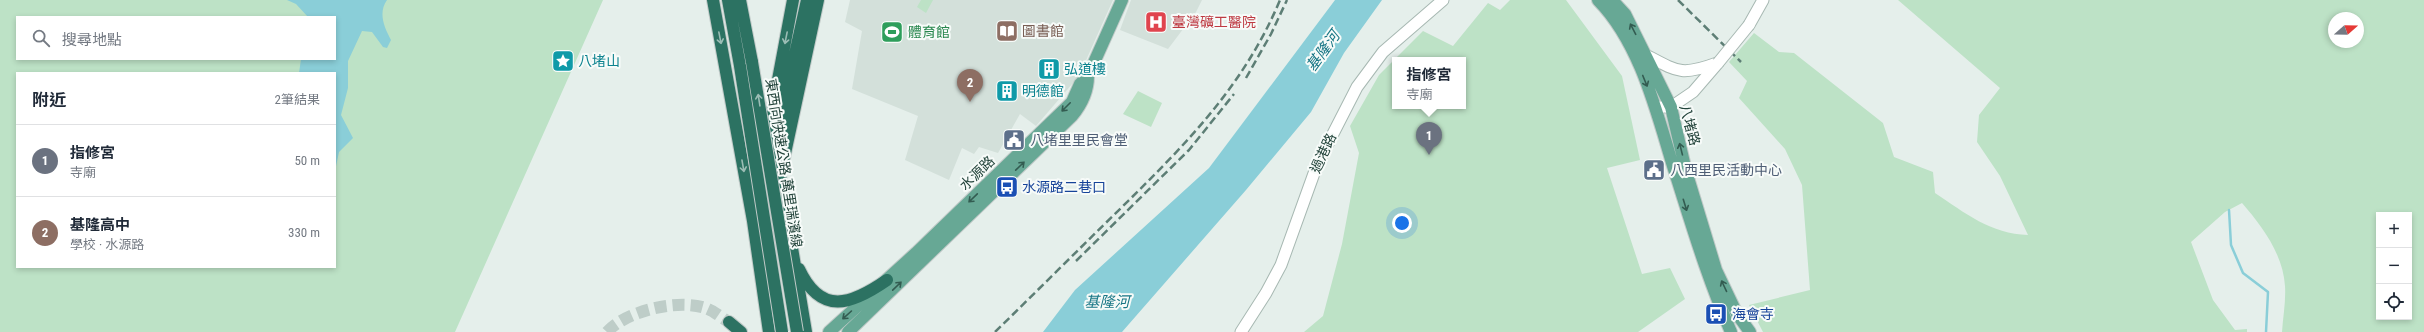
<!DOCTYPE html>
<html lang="zh-TW">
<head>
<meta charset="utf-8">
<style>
	:root { --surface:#fff; --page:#f2f2f3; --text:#1f2937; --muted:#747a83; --line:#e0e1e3; --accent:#0f766e }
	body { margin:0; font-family:"Roboto Condensed","Noto Sans TC",sans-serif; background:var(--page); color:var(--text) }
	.controls { position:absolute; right:12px; bottom:12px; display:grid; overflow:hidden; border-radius:0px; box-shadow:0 2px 6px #0003 }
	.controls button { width:36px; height:36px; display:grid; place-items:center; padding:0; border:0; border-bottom:1px solid var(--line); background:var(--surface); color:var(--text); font:20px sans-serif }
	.compass { position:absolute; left:2328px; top:12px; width:36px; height:36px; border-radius:50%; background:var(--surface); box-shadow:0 2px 6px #0003; rotate:70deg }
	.you { position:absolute; left:1402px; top:223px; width:14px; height:14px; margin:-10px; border:3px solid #fff; border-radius:50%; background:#1a73e8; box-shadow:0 0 0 6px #1a73e833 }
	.badge { display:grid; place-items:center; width:26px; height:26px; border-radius:50%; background:var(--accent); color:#fff; font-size:13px; font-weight:700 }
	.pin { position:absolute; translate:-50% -33px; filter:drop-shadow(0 1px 2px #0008) }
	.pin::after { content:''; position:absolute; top:21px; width:14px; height:12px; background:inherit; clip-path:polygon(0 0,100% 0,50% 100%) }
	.popup { position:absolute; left:1392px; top:57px; width:74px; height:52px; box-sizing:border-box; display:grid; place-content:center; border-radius:0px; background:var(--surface); filter:drop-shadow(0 1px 3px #0005); font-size:13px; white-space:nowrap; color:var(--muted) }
	.popup b { font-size:15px; color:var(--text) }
	.popup::after { content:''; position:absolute; left:50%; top:100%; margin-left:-8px; border:8px solid transparent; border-top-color:var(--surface) }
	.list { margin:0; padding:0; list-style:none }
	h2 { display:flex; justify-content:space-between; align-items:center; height:52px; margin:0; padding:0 16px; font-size:17px }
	h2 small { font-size:13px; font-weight:400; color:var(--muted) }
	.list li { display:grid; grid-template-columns:26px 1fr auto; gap:12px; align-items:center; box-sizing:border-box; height:72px; padding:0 16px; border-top:1px solid var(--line) }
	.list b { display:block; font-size:15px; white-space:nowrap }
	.list p { margin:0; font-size:13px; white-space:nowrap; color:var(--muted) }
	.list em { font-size:13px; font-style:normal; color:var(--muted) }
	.icon { flex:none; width:22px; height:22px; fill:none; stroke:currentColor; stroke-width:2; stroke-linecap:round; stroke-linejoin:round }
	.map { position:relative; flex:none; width:2424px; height:332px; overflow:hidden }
	.search { position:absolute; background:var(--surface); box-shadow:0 2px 6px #0003; left:16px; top:16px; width:320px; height:44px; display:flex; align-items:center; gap:10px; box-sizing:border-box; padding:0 14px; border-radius:0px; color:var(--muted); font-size:15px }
	.panel { position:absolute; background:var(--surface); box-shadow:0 2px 6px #0003; left:16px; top:72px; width:320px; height:196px; border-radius:0px }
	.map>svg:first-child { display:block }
</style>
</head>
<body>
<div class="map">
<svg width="2424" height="332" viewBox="0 0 2424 332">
	<rect width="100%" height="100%" fill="#e5efeb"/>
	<path fill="#d3e0da" d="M 850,0 L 1113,0 L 1079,76 L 1036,126 L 1020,114 L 998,153 L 979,147 L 974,154 L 962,148 L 949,180 L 905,160 L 918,116 L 852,89 L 862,31 L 845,22 Z
		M 1131,0 L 1202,0 L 1196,12 L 1168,49 L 1120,30 Z"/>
	<path fill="#bde2c6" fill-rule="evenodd" d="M 0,0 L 603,0 L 455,332 L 0,332 ZM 17,17 L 335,17 L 335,59 L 17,59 ZM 17,73 L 335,73 L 335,267 L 17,267 Z
		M 921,0 L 933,0 L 926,13 L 917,7 Z
		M 1510,0 L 1566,0 L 1622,76 L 1640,160 L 1607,168 L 1642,274 L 1670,268 L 1685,299 L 1638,332 L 1304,332 L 1323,316 L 1342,244 L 1359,153 L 1350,126 L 1379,75 L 1423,31 L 1453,46 L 1488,3 L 1500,10 ZM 1395,60 L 1463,60 L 1463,106 L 1395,106 Z
		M 1898,0 L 2424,0 L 2424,332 L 2282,332 C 2283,317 2286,301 2285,286 C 2283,254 2262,226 2242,203 L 2225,212 L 2191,242 L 2213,300 L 2235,330 L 2247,329 L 2247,332 L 1763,332 L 1749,305 L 1810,290 L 1802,185 L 1785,149 L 1739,98 L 1747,81 L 1729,62 L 1754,33 L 1779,52 L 1794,53 L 1883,123 L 1894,157 L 1933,172 L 1935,193 C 1965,213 1991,234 2028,235 L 2000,176 L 1977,142 L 1979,115 L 2000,88 ZM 2334,18 L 2358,18 L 2358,42 L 2334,42 ZM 2379,215 L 2409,215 L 2409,317 L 2379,317 Z
		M 1138,91 L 1162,103 L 1151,127 L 1123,114 Z"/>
	<path fill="#8aced8" d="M 287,0 L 387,0 C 378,13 384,27 391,40 L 387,48 L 383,47 L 372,32 L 362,31 L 348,61 L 348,88 L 341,115 L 353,138 L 339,152 L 335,171 L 335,73 L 299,73 L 301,59 L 335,59 L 335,17 L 308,17 L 296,4 Z
		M 1335,0 L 1382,0 L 1344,53 L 1311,112 L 1246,190 L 1122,332 L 1043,332 L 1075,290 L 1209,168 Z"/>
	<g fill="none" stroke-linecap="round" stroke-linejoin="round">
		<path stroke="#8aced8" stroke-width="2.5" d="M 2229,210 L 2231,245 L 2243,273 L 2268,292 L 2266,332"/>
		<path stroke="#becdc8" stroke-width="12" stroke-dasharray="12 6" stroke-linecap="butt" d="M 607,332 C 627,310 681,298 708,309 C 715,312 722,318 729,322"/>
		<g stroke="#a7b8b2" stroke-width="13">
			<path id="minor" d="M 1749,25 L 1763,0
				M 1646,55 C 1678,72 1682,76 1717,63
				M 1655,107 L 1671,107 L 1693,92 L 1718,63
				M 1241,332 L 1266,293 L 1281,265 L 1317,165 L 1357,87 L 1383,52 L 1443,0"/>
		</g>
		<g stroke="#c1cac8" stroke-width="14">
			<path id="major" d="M 1598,0 C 1640,43 1656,110 1673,166 C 1691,222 1707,278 1731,332
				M 1612,0 L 1625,14 L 1671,107 L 1686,171 L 1716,270 L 1737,314 L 1750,332
				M 829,332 L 916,253 L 1072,102 L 1080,84 L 1088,76 L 1122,0
				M 848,332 L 1072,116 C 1082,104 1088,92 1088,76"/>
		</g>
		<g stroke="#c1cac8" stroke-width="14">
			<path id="highway" d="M 713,0 L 753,221 L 769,332
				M 728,0 L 740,66
				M 740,0 L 752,62
				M 784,158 L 818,0
				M 762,190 L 771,117 L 793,0
				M 799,269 C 821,316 851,305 887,280
				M 729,322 L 741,332
				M 806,332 L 780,176 L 777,135 L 807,0"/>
		</g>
		<use href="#minor" stroke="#fff" stroke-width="11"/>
		<use href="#major" stroke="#67a895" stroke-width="12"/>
		<use href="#highway" stroke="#2c7262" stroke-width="12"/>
		<path stroke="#5d7e75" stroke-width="2.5" stroke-dasharray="8 4" stroke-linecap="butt" d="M 1678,0 L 1741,62
			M 1246,78 L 1271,34 L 1287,0
			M 1076,261 L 1189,150 L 1234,94
			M 995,332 C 1037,291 1079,249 1121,208 C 1186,144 1244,86 1280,0"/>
		<g stroke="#a7b8b2" stroke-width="13" stroke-linecap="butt">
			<path id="minor-bridge" d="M 1718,63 L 1749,25"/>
		</g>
		<g stroke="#c1cac8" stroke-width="14" stroke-linecap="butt">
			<path id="highway-bridge" d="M 752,62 L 797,332
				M 740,66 L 782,332"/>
		</g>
		<use href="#minor-bridge" stroke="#fff" stroke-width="11"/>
		<use href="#highway-bridge" stroke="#2c7262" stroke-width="12"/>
	</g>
	<defs><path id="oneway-shaft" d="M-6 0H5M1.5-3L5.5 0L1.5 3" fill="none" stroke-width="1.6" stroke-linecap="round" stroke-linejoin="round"/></defs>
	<g stroke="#335c51">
		<use href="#oneway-shaft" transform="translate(1633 29) rotate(-117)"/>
		<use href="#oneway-shaft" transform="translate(1645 81) rotate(68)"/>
		<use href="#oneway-shaft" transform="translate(1066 107) rotate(135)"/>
		<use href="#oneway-shaft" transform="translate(1681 149) rotate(-104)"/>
		<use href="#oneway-shaft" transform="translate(1020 166) rotate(-44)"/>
		<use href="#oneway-shaft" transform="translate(973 198) rotate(136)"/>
		<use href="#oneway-shaft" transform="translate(1685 205) rotate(73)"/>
		<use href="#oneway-shaft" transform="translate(897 286) rotate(-44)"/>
		<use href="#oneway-shaft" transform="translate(1724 286) rotate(-115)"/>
		<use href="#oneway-shaft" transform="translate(847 315) rotate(138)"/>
	</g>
	<g stroke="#9cbdb5">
		<use href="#oneway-shaft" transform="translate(720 38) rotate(79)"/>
		<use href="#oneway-shaft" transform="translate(786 38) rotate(101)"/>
		<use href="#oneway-shaft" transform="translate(759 100) rotate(-99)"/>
		<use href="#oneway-shaft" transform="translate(743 166) rotate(80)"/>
	</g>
	<defs>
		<g id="hospital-square" transform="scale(1.15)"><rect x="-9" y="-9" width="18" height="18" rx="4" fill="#e0444e" stroke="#f7fbf9"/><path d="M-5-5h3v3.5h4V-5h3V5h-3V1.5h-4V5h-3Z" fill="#fff"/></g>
		<g id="library-square" transform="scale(1.15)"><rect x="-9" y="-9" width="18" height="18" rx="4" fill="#8d6e63" stroke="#f7fbf9"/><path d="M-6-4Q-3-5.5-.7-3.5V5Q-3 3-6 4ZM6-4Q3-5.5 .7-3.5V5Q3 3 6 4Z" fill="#fff"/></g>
		<g id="stadium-square" transform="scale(1.15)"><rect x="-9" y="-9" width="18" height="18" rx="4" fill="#2e9e5b" stroke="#f7fbf9"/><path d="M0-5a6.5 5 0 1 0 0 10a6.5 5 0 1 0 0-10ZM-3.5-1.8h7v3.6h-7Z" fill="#fff"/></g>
		<g id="sight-square" transform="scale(1.15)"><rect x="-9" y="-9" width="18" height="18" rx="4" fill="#0f9aa8" stroke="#f7fbf9"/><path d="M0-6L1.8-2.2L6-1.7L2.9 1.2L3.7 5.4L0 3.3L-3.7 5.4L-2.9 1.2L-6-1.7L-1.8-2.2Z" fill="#fff"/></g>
		<g id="building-square" transform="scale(1.15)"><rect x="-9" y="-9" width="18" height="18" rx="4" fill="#0f9aa8" stroke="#f7fbf9"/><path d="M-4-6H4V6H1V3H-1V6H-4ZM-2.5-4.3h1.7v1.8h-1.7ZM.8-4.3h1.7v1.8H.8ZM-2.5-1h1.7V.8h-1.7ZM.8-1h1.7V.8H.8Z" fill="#fff"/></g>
		<g id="civic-square" transform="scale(1.15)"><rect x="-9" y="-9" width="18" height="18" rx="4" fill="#5c6f8a" stroke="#f7fbf9"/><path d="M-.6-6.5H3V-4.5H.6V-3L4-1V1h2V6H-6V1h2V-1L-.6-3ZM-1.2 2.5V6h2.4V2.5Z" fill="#fff"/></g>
		<g id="bus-square" transform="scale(1.15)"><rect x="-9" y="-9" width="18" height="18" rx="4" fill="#1a4fb4" stroke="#f7fbf9"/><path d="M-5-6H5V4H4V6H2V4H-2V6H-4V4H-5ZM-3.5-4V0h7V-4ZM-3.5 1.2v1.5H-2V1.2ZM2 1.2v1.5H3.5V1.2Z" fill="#fff"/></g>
	</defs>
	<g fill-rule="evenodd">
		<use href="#hospital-square" x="1156" y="22"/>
		<use href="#library-square" x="1007" y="31"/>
		<use href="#stadium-square" x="892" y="32"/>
		<use href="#sight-square" x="563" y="61"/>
		<use href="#building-square" x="1049" y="69"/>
		<use href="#building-square" x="1007" y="91"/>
		<use href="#civic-square" x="1014" y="140"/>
		<use href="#civic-square" x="1654" y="170"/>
		<use href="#bus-square" x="1007" y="187"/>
		<use href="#bus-square" x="1716" y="314"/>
	</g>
	<g text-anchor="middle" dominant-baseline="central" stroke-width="4" stroke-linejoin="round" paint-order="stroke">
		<g font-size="14" fill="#be3a42" stroke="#f7fbf9" text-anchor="start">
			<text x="1172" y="22">臺灣礦工醫院</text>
		</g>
		<g font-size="14" fill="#785e54" stroke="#f7fbf9" text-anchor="start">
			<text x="1022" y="31">圖書館</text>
		</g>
		<g font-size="14" fill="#27864d" stroke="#f7fbf9" text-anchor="start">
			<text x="908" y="32">體育館</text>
		</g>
		<g font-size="14" fill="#0d838f" stroke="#f7fbf9" text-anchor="start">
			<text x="578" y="61">八堵山</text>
			<text x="1064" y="69">弘道樓</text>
			<text x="1022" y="91">明德館</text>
		</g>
		<g font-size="14" fill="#22433a" stroke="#f7fbf9">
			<text transform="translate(1690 125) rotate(75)">八堵路</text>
			<text transform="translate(1323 153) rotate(-65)">過港路</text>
			<text transform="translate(784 163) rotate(81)">東西向快速公路 萬里瑞濱線</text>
			<text transform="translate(977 173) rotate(-44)">水源路</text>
		</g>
		<g font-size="14" fill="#4e5e75" stroke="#f7fbf9" text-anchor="start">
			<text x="1030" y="140">八堵里里民會堂</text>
			<text x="1670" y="170">八西里民活動中心</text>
		</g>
		<g font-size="14" fill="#164399" stroke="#f7fbf9" text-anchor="start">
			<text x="1022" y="187">水源路二巷口</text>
			<text x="1732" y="314">海會寺</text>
		</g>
		<g font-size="15" font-style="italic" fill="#177685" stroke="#f7fbf9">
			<text transform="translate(1323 51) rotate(-54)">基隆河</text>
			<text x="1107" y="302">基隆河</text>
		</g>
	</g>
</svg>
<div class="controls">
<button>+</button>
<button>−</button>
<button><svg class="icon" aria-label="locate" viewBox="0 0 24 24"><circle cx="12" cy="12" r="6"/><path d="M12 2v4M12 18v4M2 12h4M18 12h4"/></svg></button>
</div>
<svg class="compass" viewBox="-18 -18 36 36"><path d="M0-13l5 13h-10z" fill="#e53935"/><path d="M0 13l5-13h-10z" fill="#747a83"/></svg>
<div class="you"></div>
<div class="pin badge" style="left:1429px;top:155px;background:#6b7280">1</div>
<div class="popup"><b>指修宮</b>寺廟</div>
<div class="pin badge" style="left:970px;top:102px;background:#8d6e63">2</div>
<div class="search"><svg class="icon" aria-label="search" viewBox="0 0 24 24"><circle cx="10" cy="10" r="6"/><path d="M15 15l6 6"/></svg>搜尋地點</div>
<section class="panel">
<h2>附近<small>2筆結果</small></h2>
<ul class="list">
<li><span class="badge" style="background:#6b7280">1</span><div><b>指修宮</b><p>寺廟</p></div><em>50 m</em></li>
<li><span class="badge" style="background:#8d6e63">2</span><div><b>基隆高中</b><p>學校 · 水源路</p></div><em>330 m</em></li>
</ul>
</section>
</div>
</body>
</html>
